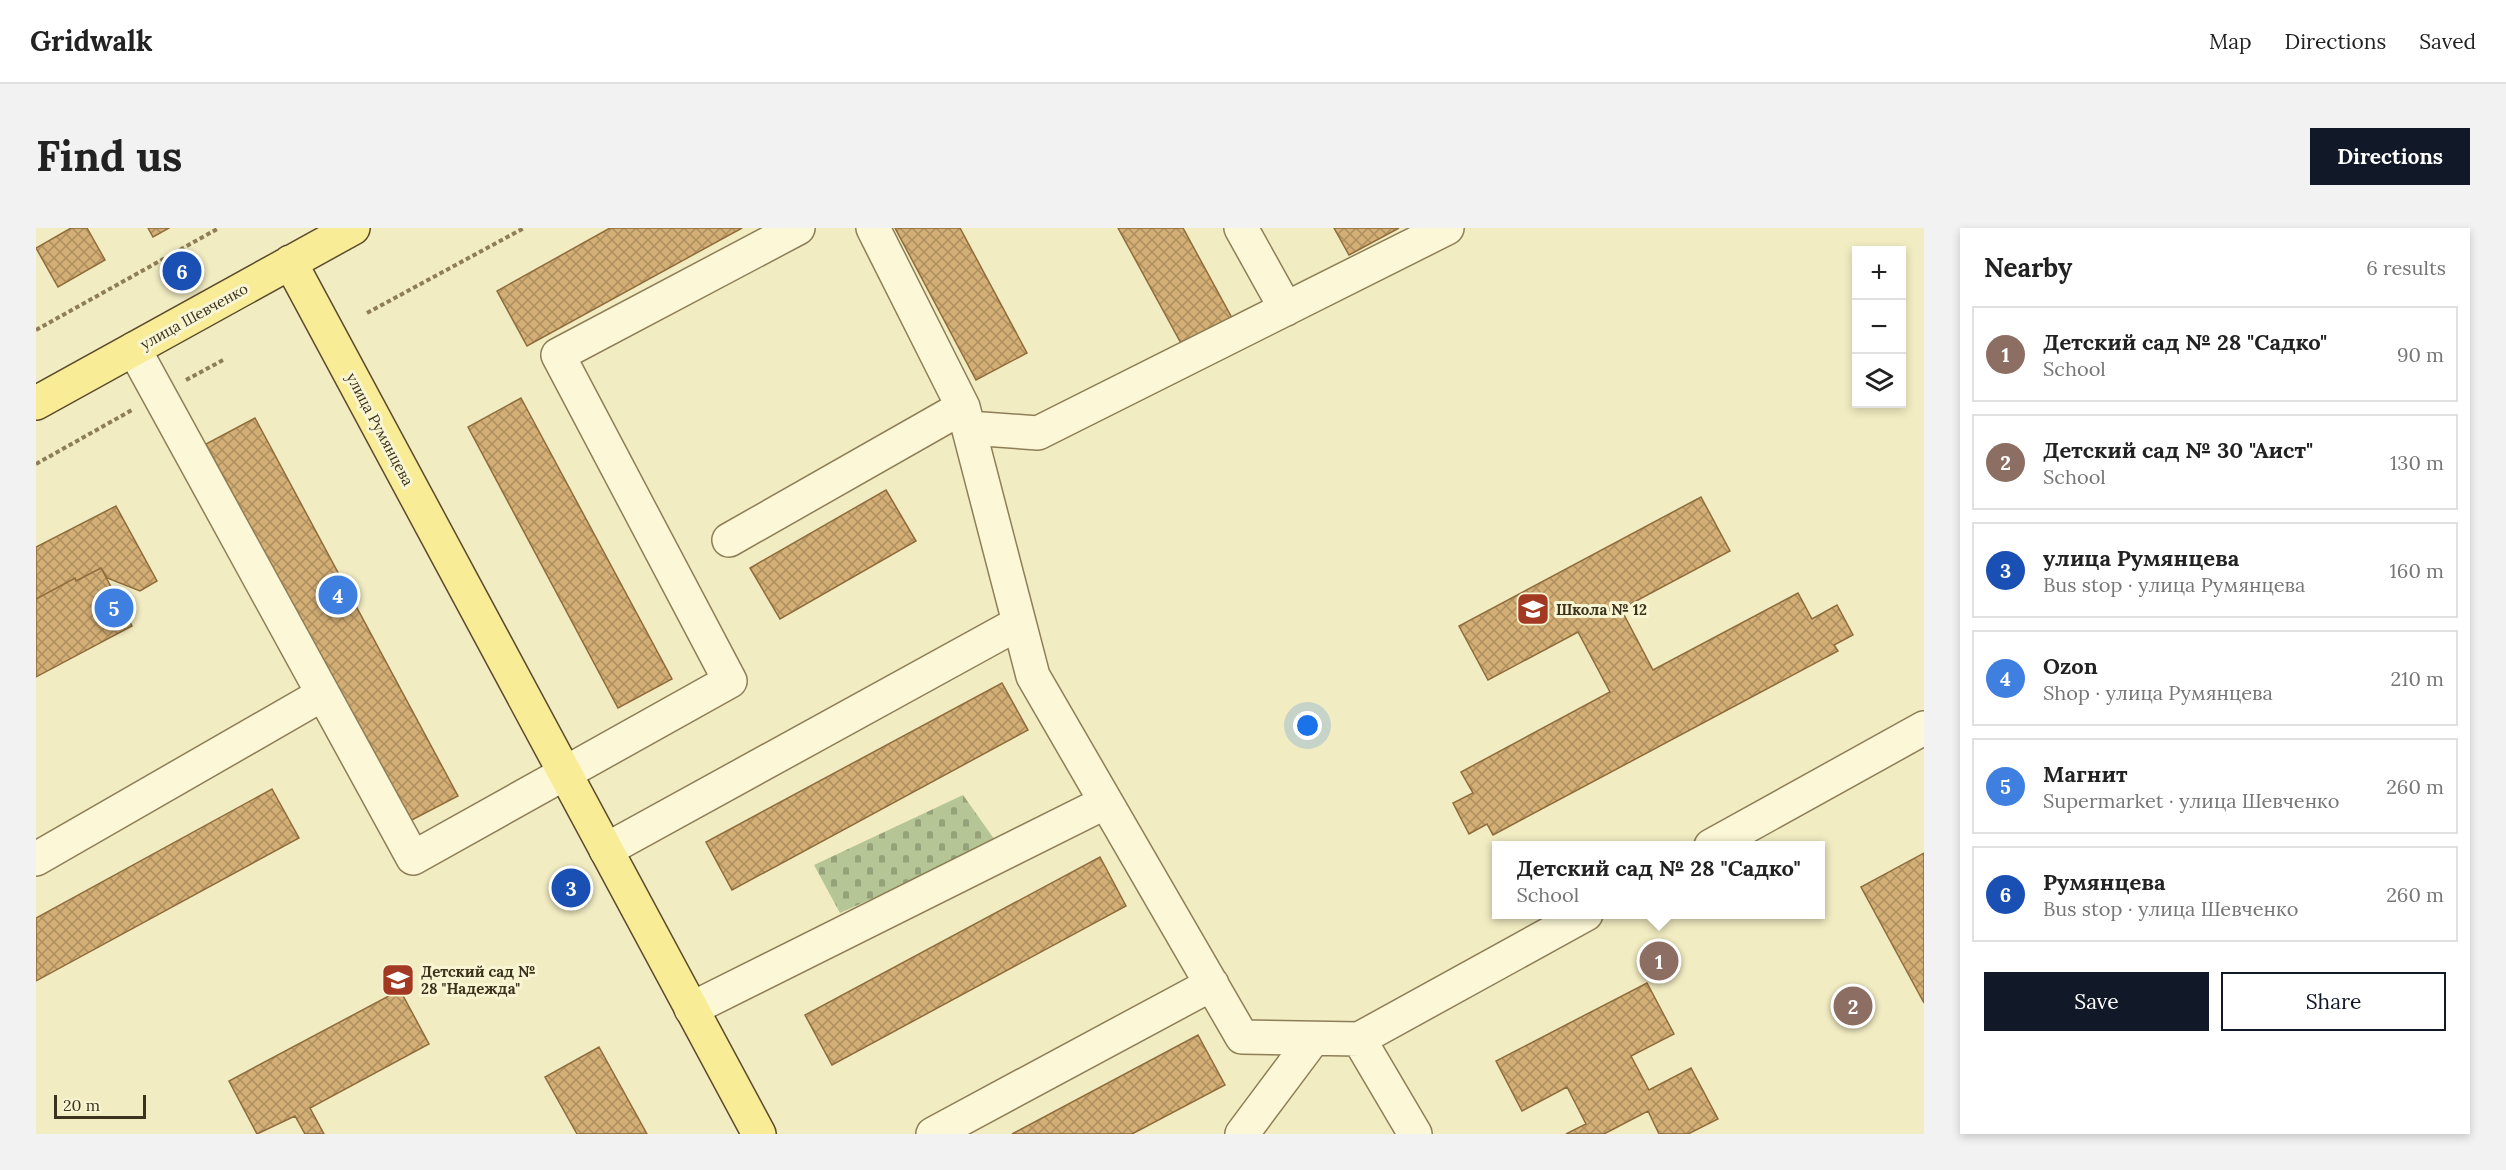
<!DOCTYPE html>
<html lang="en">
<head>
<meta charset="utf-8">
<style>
	:root { --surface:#fff; --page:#f2f2f2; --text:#222; --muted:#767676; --line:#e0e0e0; --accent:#111827 }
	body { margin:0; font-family:Lora,serif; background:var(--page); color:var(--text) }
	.controls { position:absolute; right:18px; top:18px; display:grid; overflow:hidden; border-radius:0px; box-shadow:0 3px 9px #0003 }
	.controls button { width:54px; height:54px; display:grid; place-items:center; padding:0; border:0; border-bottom:2px solid var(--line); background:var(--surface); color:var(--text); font:30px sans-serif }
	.scale { position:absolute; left:18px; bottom:15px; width:92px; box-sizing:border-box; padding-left:6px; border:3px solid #3c321d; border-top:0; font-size:16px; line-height:21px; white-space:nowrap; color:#3c321d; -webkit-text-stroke:4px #f8f5d3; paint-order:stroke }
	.you { position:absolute; left:1272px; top:498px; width:21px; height:21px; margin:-15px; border:4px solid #fff; border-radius:50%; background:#1a73e8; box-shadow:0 0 0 9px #1a73e833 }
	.badge { display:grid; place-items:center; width:39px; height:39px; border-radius:50%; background:var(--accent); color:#fff; font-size:20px; font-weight:700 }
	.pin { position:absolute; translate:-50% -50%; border:3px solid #fff; box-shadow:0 2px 6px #0006 }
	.popup { position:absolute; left:1456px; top:613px; width:333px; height:78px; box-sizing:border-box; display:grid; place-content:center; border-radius:0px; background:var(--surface); filter:drop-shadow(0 2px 4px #0005); font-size:20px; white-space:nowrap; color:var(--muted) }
	.popup b { font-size:22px; color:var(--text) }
	.popup::after { content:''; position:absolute; left:50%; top:100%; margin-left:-12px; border:12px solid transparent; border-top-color:var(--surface) }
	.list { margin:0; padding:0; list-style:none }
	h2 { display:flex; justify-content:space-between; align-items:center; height:78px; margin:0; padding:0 24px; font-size:26px }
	h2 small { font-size:20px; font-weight:400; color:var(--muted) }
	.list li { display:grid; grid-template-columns:39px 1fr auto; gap:18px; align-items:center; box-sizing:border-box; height:96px; margin:0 12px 12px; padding:0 12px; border:2px solid var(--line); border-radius:0px }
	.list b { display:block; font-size:22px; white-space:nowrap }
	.list p { margin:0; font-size:20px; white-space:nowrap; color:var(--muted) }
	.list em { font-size:20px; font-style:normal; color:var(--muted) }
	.actions { display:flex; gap:12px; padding:18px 24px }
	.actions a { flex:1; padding:14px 0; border:2px solid var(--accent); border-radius:0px; text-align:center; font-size:21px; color:var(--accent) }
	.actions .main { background:var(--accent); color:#fff }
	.icon { flex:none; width:33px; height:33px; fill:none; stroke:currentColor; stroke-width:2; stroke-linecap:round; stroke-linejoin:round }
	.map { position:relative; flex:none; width:1888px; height:906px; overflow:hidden; border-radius:0px }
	header { display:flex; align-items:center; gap:36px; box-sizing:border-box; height:84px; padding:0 30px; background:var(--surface); border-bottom:2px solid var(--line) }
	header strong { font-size:28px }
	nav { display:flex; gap:33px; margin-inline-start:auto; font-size:21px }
	.intro { display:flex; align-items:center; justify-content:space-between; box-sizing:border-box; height:144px; padding:0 36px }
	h1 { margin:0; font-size:42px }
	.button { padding:15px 27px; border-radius:0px; background:var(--accent); color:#fff; font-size:21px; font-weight:700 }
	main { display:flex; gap:36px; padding:0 36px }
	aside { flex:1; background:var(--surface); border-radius:0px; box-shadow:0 3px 9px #0003 }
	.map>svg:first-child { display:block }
</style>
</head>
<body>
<header>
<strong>Gridwalk</strong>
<nav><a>Map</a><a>Directions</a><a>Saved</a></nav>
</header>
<div class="intro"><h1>Find us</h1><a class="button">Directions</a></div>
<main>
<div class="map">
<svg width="1888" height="906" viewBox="0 0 1888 906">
	<defs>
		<pattern id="cemetery-stones" width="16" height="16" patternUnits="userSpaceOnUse" patternTransform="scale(1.5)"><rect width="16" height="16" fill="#b6c595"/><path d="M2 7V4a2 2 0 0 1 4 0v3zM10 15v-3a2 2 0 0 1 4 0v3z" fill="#95a179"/></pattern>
		<pattern id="building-cross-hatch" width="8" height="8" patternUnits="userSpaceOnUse" patternTransform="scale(1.5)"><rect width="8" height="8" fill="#d3ae75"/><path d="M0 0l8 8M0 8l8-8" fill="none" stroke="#ac8e5f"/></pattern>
	</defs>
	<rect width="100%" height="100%" fill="#f2ecc2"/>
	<path fill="url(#cemetery-stones)" d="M 927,567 L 961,615 L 804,685 L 778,637 Z"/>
	<path fill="url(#building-cross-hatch)" stroke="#8f6c3b" stroke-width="1.5" d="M 35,0 L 51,0 L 69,32 L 22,59 L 0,20 Z
		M 112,0 L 133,0 L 117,9 Z
		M 574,0 L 706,0 L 491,118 L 461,63 Z
		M 859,0 L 924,0 L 991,125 L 940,152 Z
		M 1082,0 L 1147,0 L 1196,90 L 1146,117 Z
		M 1298,0 L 1363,0 L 1313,27 Z
		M 485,170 L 636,451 L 582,480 L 432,199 Z
		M 219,190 L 422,568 L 372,594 L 170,216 Z
		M 850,262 L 880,313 L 744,391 L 714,340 Z
		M 1665,269 L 1694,323 L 1585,381 L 1617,442 L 1762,365 L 1776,391 L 1801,377 L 1817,407 L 1798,417 L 1802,423 L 1457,607 L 1451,596 L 1433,606 L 1417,575 L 1437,565 L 1425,544 L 1574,464 L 1542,404 L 1452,452 L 1423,398 Z
		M 80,278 L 121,353 L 104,363 L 71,350 L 65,340 L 40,353 L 39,350 L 0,371 L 0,319 Z
		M 65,340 L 96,398 L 0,449 L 0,371 L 39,350 L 40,353 Z
		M 966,455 L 992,502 L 696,662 L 670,614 Z
		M 236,561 L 263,610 L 0,753 L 0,690 Z
		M 1888,625 L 1888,775 L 1825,659 Z
		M 1064,629 L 1090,678 L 796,837 L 769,787 Z
		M 1611,755 L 1638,806 L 1595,828 L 1613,862 L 1655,840 L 1682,891 L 1652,906 L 1623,906 L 1612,883 L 1568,906 L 1530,906 L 1550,896 L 1531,859 L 1486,883 L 1460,833 Z
		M 364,762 L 393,816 L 274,880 L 288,906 L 269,906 L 259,888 L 221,906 L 193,853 Z
		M 1162,807 L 1189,857 L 1096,906 L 976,906 Z
		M 563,819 L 611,906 L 541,906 L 509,849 Z"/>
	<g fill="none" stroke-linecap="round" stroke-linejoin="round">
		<g stroke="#8e7e57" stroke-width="36">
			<path id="minor" d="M 837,0 L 927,179 L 997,448 L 1206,809 L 1323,811 L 1550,686
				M 1205,0 L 1250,81
				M 98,121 L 377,630 L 694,453 L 522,127 L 762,0
				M 933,200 L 1002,205 L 1411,0
				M 693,312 L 927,179
				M 1675,618 L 1888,500
				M 570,622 L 983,395
				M 0,631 L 287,466
				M 655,781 L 1070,574
				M 1323,811 L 1379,906
				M 897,906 L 1176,756
				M 1206,906 L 1277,811"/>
		</g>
		<g stroke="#5b4b2c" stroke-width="36">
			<path id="major" d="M 254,34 L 723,906
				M 0,175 L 317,0"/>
		</g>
		<path stroke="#8e7e57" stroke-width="4" stroke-dasharray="4.5 3" stroke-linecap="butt" d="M 331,85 L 488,0
			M 0,102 L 183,0
			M 150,152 L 189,131
			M 0,236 L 96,182"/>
		<use href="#minor" stroke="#fcf7d6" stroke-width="33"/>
		<use href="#major" stroke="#f8ec97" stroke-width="33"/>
	</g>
	<defs>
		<g id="school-square" transform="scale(1.725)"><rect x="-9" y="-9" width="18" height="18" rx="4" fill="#a23922" stroke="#f8f5d3"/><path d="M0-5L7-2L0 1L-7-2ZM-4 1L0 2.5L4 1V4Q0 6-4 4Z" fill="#fff"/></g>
	</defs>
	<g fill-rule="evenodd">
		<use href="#school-square" x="1497" y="381"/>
		<use href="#school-square" x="362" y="752"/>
	</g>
	<g text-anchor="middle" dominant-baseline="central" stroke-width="6" stroke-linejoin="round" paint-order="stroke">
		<g font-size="15" fill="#3c321d" stroke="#f8f5d3">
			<text transform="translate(158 88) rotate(-29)">улица Шевченко</text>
			<text transform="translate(344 201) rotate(62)">улица Румянцева</text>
		</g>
		<g font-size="15" font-weight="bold" fill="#3c321d" stroke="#f8f5d3" text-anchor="start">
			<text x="1520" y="381">Школа № 12</text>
			<text x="385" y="743">Детский сад №<tspan x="385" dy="17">28 "Надежда"</tspan></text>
		</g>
	</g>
</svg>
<div class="controls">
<button>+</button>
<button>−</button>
<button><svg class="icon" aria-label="layers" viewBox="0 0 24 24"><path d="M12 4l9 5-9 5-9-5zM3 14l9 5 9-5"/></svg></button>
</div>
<div class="scale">20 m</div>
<div class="you"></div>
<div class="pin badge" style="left:1623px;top:733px;background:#8d6e63">1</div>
<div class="popup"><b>Детский сад № 28 &quot;Садко&quot;</b>School</div>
<div class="pin badge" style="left:1817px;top:778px;background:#8d6e63">2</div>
<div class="pin badge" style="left:535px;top:660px;background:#1a4fb4">3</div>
<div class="pin badge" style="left:302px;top:367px;background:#3f7fe0">4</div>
<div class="pin badge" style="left:78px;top:380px;background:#3f7fe0">5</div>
<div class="pin badge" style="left:146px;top:43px;background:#1a4fb4">6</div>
</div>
<aside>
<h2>Nearby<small>6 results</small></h2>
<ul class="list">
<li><span class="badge" style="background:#8d6e63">1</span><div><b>Детский сад № 28 &quot;Садко&quot;</b><p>School</p></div><em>90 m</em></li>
<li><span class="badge" style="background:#8d6e63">2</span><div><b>Детский сад № 30 &quot;Аист&quot;</b><p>School</p></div><em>130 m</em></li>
<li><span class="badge" style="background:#1a4fb4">3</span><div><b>улица Румянцева</b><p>Bus stop · улица Румянцева</p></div><em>160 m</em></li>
<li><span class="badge" style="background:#3f7fe0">4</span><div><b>Ozon</b><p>Shop · улица Румянцева</p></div><em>210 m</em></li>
<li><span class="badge" style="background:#3f7fe0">5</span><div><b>Магнит</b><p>Supermarket · улица Шевченко</p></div><em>260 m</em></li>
<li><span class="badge" style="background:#1a4fb4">6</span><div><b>Румянцева</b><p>Bus stop · улица Шевченко</p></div><em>260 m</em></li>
</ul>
<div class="actions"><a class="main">Save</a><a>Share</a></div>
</aside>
</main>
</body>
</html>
